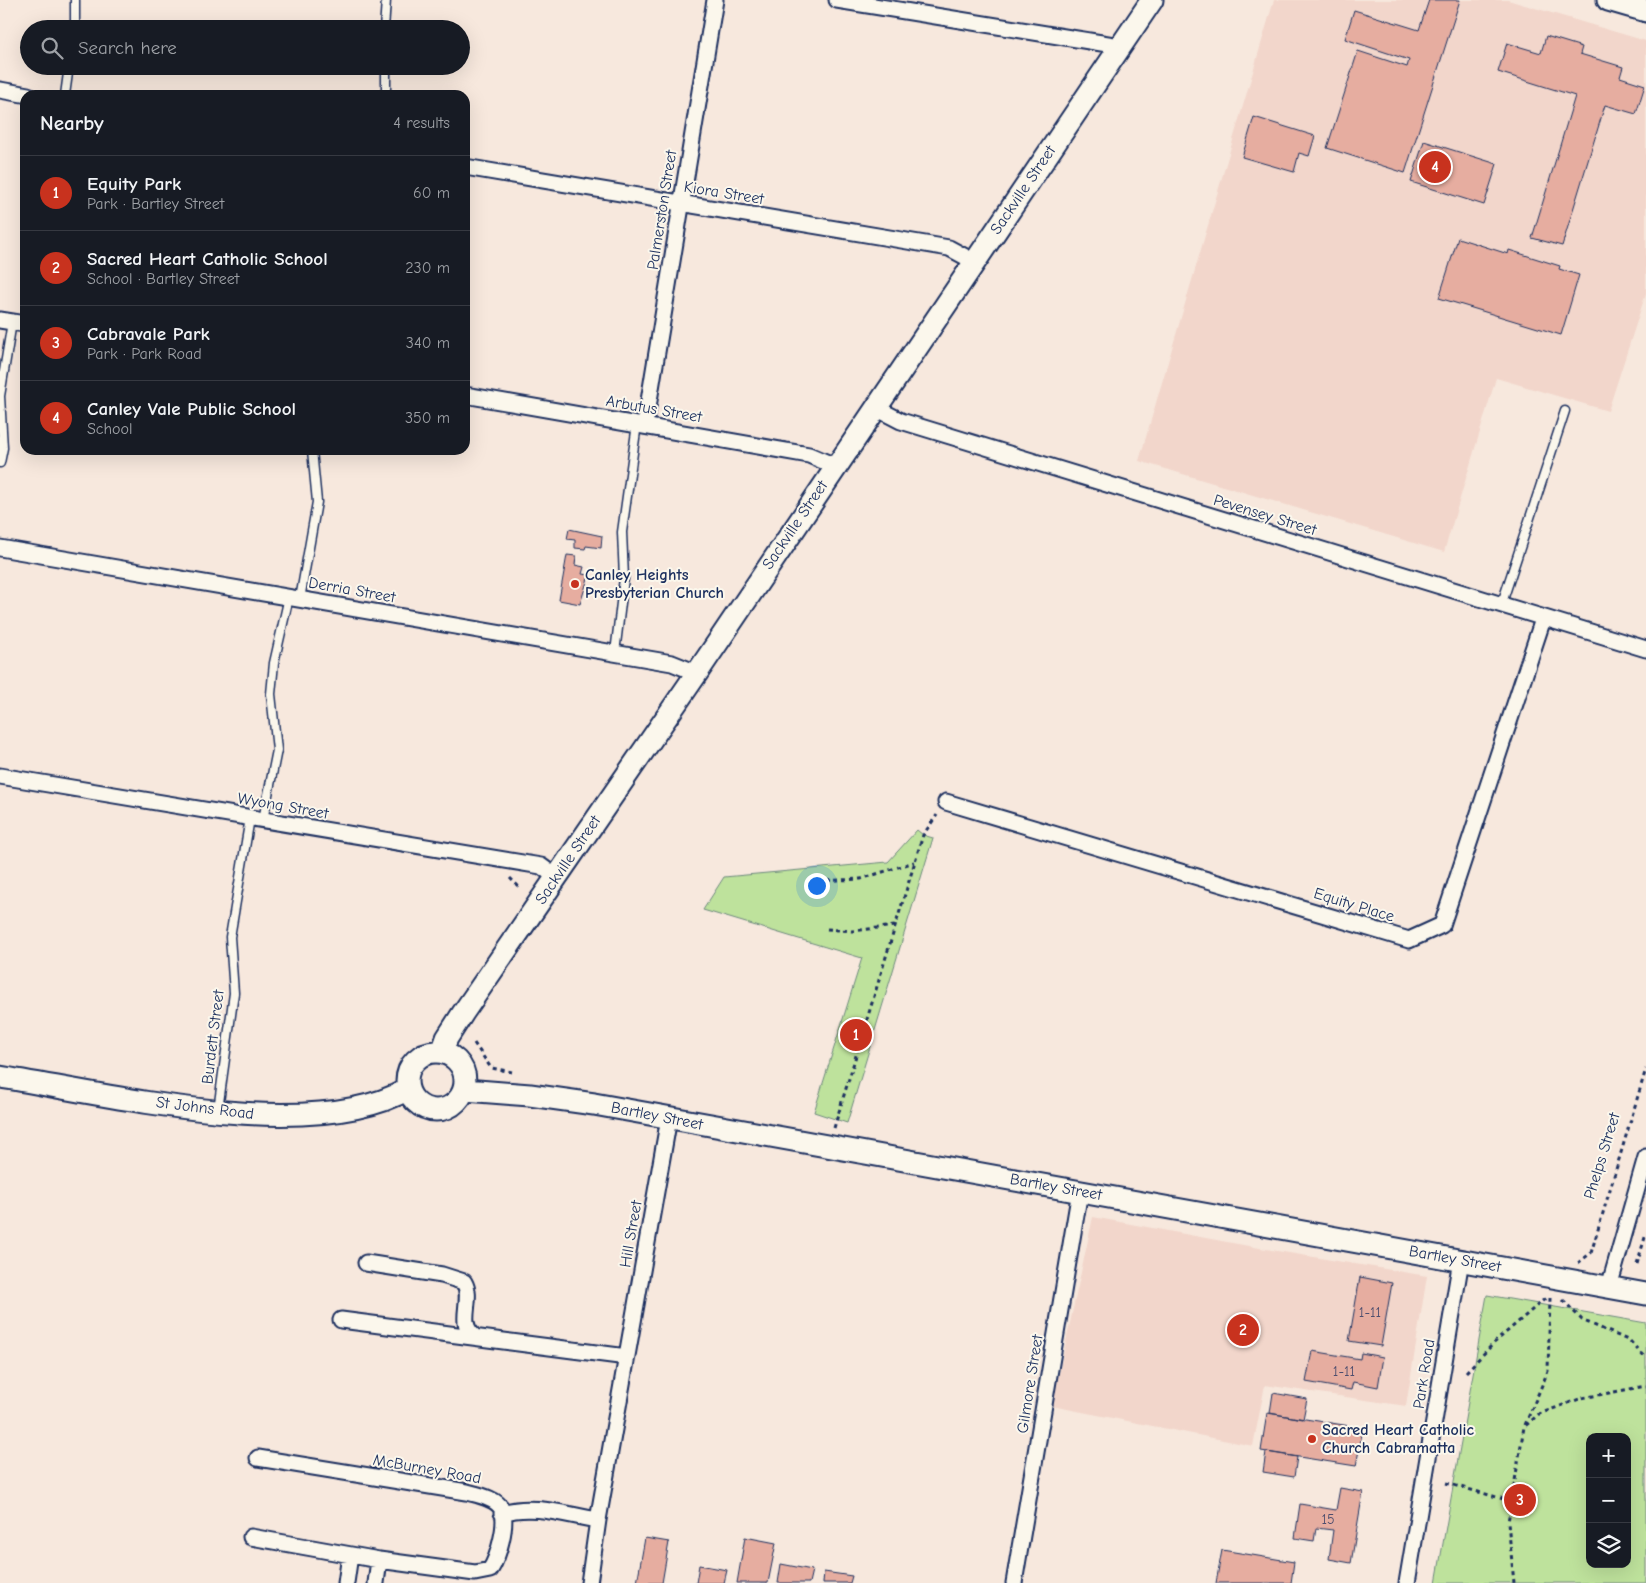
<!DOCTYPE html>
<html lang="en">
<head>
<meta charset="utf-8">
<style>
	:root { --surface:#171b24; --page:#20242c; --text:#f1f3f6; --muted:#9ea1a6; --line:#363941; --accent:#c8321e }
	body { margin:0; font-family:"Comic Neue",sans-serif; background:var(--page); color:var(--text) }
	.controls { position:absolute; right:15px; bottom:15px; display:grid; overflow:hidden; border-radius:10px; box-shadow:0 5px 20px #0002 }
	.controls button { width:45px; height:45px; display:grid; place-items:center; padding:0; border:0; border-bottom:1px solid var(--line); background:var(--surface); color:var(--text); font:25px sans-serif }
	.you { position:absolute; left:816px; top:885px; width:18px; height:18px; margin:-12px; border:4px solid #fff; border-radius:50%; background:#1a73e8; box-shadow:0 0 0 8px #1a73e833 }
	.badge { display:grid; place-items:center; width:32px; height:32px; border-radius:50%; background:var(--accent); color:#fff; font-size:16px; font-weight:700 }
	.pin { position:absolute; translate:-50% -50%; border:2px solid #fff; box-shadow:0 1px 5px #0006 }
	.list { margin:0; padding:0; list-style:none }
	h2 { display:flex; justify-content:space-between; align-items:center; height:65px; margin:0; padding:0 20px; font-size:21px }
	h2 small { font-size:16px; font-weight:400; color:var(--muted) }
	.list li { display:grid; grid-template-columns:32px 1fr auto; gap:15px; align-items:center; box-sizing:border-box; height:75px; padding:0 20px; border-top:1px solid var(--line) }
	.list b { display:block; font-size:19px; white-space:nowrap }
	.list p { margin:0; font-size:16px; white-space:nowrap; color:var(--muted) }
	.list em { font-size:16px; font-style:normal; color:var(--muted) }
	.icon { flex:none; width:28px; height:28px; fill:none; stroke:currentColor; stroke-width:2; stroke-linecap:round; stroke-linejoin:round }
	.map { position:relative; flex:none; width:1646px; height:1583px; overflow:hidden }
	.search { position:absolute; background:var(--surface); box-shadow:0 5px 20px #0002; left:20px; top:20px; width:450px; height:55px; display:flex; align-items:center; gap:12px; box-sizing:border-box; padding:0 18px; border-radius:28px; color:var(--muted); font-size:19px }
	.panel { position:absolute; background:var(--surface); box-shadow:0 5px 20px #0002; left:20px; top:90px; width:450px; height:365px; border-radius:15px }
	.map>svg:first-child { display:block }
</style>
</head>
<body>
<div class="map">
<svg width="1646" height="1583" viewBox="0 0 1646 1583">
	<rect width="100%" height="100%" fill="#f7e8dd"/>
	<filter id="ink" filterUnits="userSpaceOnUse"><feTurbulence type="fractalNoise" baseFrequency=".02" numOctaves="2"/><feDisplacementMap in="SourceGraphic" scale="10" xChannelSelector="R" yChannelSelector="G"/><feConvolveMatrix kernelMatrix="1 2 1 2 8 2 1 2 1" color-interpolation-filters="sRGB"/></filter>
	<g filter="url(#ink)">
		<path fill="#f2d6cb" d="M 1274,0 L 1508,0 L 1646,41 L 1646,293 L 1608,411 L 1496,378 L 1444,552 L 1139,461 Z
			M 1093,1217 L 1254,1247 L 1427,1276 L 1406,1406 L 1265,1385 L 1253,1446 L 1052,1406 Z"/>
		<path fill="#bee29c" stroke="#6c887d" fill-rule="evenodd" d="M 917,830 L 923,835 L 933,838 L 847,1123 L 814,1112 L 862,958 L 703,910 L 724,877 L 888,862 Z
			M 1487,1295 L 1646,1323 L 1646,1583 L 1436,1583 ZM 1590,1437 L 1627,1437 L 1627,1564 L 1590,1564 Z"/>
		<path fill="#e6ada0" stroke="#1b2f5e" d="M 1429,0 L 1460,0 L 1405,173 L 1327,148 L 1358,51 L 1407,67 L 1409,60 L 1345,39 L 1354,10 L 1419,30 Z
			M 1546,36 L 1582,47 L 1580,54 L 1623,67 L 1620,77 L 1645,85 L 1636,114 L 1605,105 L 1562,246 L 1532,238 L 1575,96 L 1498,72 L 1507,43 L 1541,53 Z
			M 1254,117 L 1315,136 L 1309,156 L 1299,153 L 1294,172 L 1242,157 Z
			M 1424,141 L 1497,164 L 1484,205 L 1411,182 Z
			M 1458,238 L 1508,254 L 1509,250 L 1560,266 L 1559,269 L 1579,275 L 1561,335 L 1439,298 Z
			M 569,529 L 602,536 L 601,548 L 586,546 L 585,549 L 575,548 L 575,540 L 567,539 Z
			M 567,555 L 576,556 L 575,565 L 584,567 L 582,574 L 589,575 L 580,604 L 559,600 Z
			M 1360,1277 L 1392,1283 L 1381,1346 L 1349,1341 Z
			M 1312,1351 L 1360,1359 L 1361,1353 L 1383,1357 L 1378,1387 L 1353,1382 L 1351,1390 L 1306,1382 Z
			M 1273,1393 L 1307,1399 L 1303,1419 L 1270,1413 Z
			M 1267,1413 L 1363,1428 L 1356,1466 L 1261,1451 Z
			M 1266,1452 L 1297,1457 L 1294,1477 L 1263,1472 Z
			M 1340,1488 L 1363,1492 L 1351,1563 L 1329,1559 L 1333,1530 L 1316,1528 L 1314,1541 L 1295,1538 L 1300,1504 L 1336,1510 Z
			M 745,1537 L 776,1543 L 768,1583 L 737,1583 Z
			M 645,1538 L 669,1542 L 662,1583 L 637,1583 Z
			M 1222,1550 L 1294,1562 L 1291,1583 L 1216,1583 Z
			M 781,1564 L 812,1570 L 809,1583 L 778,1583 Z
			M 699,1565 L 727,1570 L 724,1583 L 696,1583 Z
			M 824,1572 L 852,1576 L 850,1583 L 823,1583 Z"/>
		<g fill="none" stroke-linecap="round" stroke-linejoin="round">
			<g stroke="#1b2f5e" stroke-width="11">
				<path id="lane" d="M 75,0 L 75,29
					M 384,29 L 386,0
					M 65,95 L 69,66
					M 386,95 L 386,66
					M 0,463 L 3,448 L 0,396 L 12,322
					M 300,599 L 317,502 L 312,450
					M 1501,606 L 1565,411
					M 615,653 L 624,578 L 622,532 L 637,424
					M 263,820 L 277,750 L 271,694 L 274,663 L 289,597
					M 218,1110 L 234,993 L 230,937 L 250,818"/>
			</g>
			<g stroke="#1b2f5e" stroke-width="19">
				<path id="street" d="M 837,0 L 1120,46
					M 0,90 L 28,95
					M 465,167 L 949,248 L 975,262
					M 0,320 L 25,324
					M 465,395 L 809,455 L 835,466
					M 876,408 L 901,421 L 1646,649
					M 645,425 L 715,0
					M 0,548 L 672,663 L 697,673
					M 0,776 L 541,866 L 556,877
					M 946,802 L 1409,940 L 1442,925 L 1543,619
					M 366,1263 L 442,1275 L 464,1282 C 474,1299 457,1322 473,1335
					M 1609,1287 L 1646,1157
					M 341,1320 L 627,1357
					M 502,1513 C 533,1503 566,1515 598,1520
					M 251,1537 L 379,1560 L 475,1573 L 490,1570 C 498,1558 508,1524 502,1509 C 496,1498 478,1495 467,1492 L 258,1458
					M 346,1583 L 350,1555
					M 376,1583 L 379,1560
					M 589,1583 L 598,1520 L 669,1118
					M 1014,1583 L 1080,1191
					M 1407,1583 L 1461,1260"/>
			</g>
			<g stroke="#1b2f5e" stroke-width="25">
				<path id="secondary" d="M 1608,0 L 1646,11
					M407 1081a29 29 0 1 1 58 0a29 29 0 1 1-58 0Z
					M 442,1052 L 447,1038 L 463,1013 L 697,673 L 1152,0
					M 0,1077 C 107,1094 312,1145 408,1089
					M 465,1090 L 530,1095 L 594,1104 L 1646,1294"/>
			</g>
			<path stroke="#1b2f5e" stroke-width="3" stroke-dasharray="4 4" stroke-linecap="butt" d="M 510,878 L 520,888
				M 819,881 L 861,879 L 914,862
				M 827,929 L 852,931 L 895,926
				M 474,1043 L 491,1068 L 512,1072
				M 834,1128 L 923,835 L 937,815
				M 1578,1263 L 1591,1253 L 1646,1069
				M 1637,1264 L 1646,1234
				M 1563,1300 L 1582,1320 L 1630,1341 L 1646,1359
				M 1466,1372 L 1495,1342 L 1547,1297
				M 1525,1425 L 1548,1371 L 1550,1298
				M 1446,1483 L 1511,1501
				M 1514,1583 L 1508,1522 L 1524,1427 L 1539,1414 L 1582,1398 L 1646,1386"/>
			<use href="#lane" stroke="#fbf7ec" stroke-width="8"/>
			<use href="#street" stroke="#fbf7ec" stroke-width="15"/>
			<use href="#secondary" stroke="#fbf7ec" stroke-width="21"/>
		</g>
	</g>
	<g fill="#c8321e" stroke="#fbf7ec" stroke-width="2">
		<circle cx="575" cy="584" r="5"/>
		<circle cx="1312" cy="1439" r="5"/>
	</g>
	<g text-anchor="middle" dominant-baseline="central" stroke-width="4" stroke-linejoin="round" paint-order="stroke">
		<g font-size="14" fill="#4e4e6e">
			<text x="1370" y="1312">1-11</text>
			<text x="1344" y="1371">1-11</text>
			<text x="1328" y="1519">15</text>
		</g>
		<g font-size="16" fill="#1b2f5e" stroke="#fbf7ec">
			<text transform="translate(1023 190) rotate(-56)">Sackville Street</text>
			<text transform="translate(724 193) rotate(9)">Kiora Street</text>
			<text transform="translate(662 210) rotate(-81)">Palmerston Street</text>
			<text transform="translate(654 409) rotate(10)">Arbutus Street</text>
			<text transform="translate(1265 515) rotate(17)">Pevensey Street</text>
			<text transform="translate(795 525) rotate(-56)">Sackville Street</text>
			<text transform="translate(352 590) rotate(10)">Derria Street</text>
			<text transform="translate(283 806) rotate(10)">Wyong Street</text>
			<text transform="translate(568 860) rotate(-56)">Sackville Street</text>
			<text transform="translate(1354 905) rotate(17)">Equity Place</text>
			<text transform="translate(213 1037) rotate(-83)">Burdett Street</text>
			<text transform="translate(205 1108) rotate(7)">St Johns Road</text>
			<text transform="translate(657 1116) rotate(11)">Bartley Street</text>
			<text transform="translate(1602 1156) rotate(-73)">Phelps Street</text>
			<text transform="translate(1056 1187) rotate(10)">Bartley Street</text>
			<text transform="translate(631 1234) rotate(-80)">Hill Street</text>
			<text transform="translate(1455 1259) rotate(10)">Bartley Street</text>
			<text transform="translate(1424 1374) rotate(-81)">Park Road</text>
			<text transform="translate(1030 1384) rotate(-81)">Gilmore Street</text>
			<text transform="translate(427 1469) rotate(10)">McBurney Road</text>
		</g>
		<g font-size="16" font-weight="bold" fill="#1b2f5e" stroke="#fbf7ec" text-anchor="start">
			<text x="585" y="575">Canley Heights<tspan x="585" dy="18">Presbyterian Church</tspan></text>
			<text x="1322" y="1430">Sacred Heart Catholic<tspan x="1322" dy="18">Church Cabramatta</tspan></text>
		</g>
	</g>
</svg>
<div class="controls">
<button>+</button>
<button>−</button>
<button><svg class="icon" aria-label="layers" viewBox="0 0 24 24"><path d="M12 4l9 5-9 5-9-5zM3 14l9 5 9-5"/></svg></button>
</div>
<div class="you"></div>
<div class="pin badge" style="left:856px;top:1035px">1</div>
<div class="pin badge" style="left:1243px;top:1330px">2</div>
<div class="pin badge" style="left:1520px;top:1500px">3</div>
<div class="pin badge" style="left:1435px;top:167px">4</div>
<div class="search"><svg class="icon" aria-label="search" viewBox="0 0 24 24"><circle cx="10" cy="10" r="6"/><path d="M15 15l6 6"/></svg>Search here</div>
<section class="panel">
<h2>Nearby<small>4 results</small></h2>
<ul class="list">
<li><span class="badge">1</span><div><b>Equity Park</b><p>Park · Bartley Street</p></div><em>60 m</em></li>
<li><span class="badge">2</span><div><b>Sacred Heart Catholic School</b><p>School · Bartley Street</p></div><em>230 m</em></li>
<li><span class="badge">3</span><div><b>Cabravale Park</b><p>Park · Park Road</p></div><em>340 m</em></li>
<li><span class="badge">4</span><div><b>Canley Vale Public School</b><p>School</p></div><em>350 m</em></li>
</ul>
</section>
</div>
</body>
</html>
